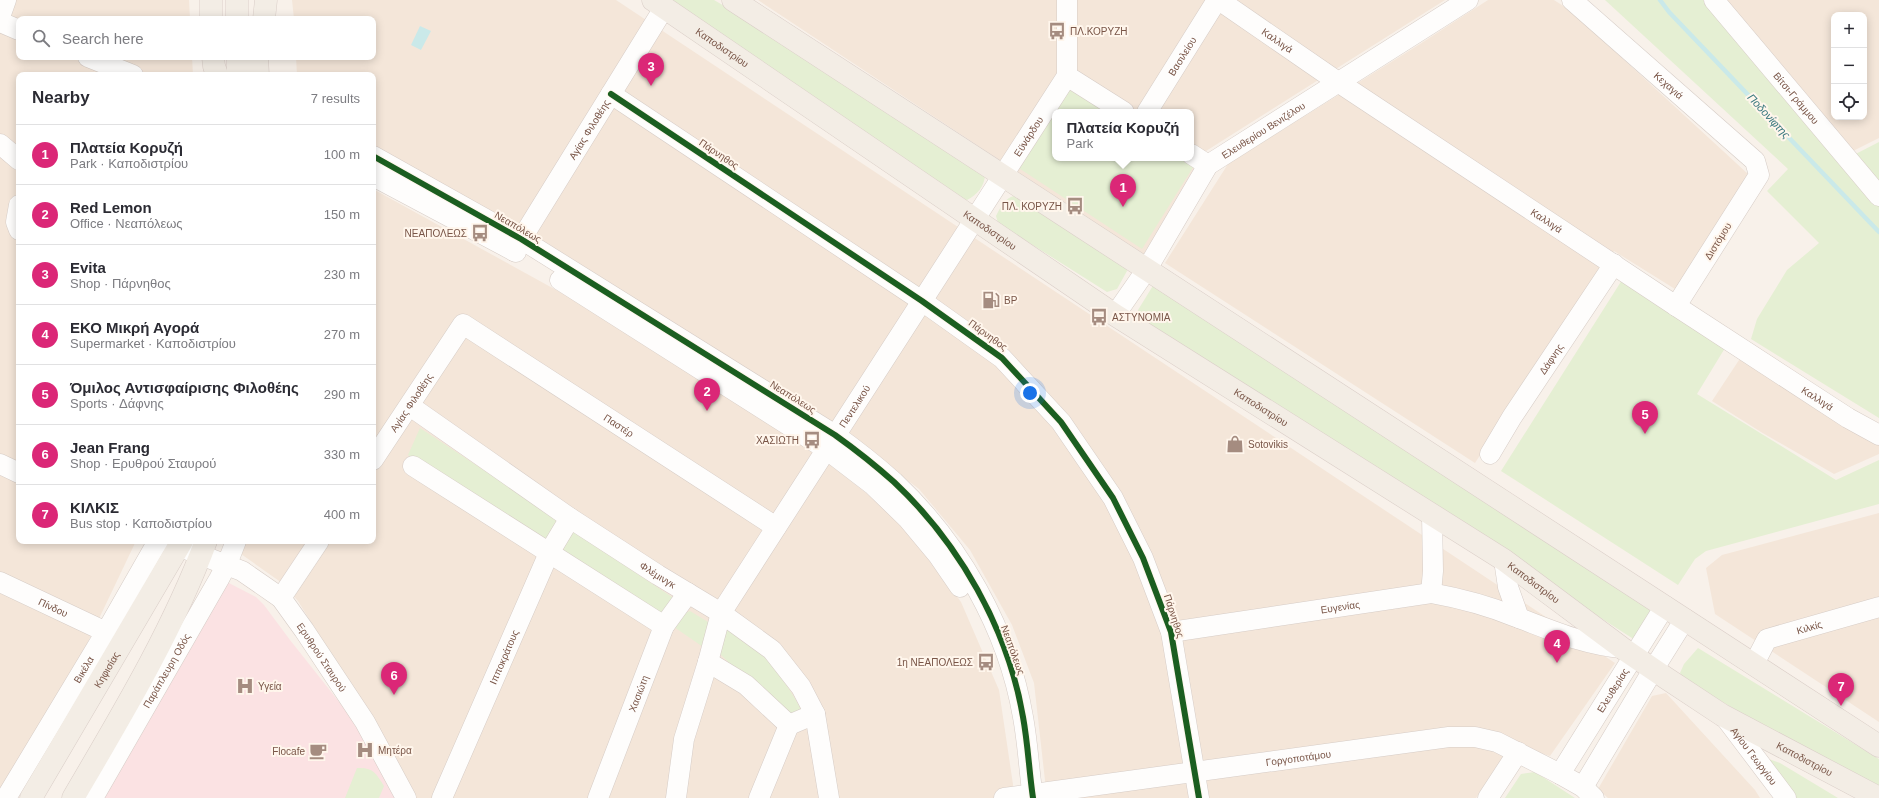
<!DOCTYPE html>
<html lang="en">
<head>
<meta charset="utf-8">
<style>
	:root { --surface:#fff; --page:#f7f7f7; --text:#2b2b33; --muted:#7c7c81; --line:#e1e1e2; --accent:#db2777 }
	body { margin:0; font-family:Helvetica,sans-serif; background:var(--page); color:var(--text) }
	.controls { position:absolute; right:12px; top:12px; display:grid; overflow:hidden; border-radius:8px; box-shadow:0 2px 10px #0003 }
	.controls button { width:36px; height:36px; display:grid; place-items:center; padding:0; border:0; border-bottom:1px solid var(--line); background:var(--surface); color:var(--text); font:20px sans-serif }
	.you { position:absolute; left:1030px; top:393px; width:14px; height:14px; margin:-10px; border:3px solid #fff; border-radius:50%; background:#1a73e8; box-shadow:0 0 0 6px #1a73e833 }
	.badge { display:grid; place-items:center; width:26px; height:26px; border-radius:50%; background:var(--accent); color:#fff; font-size:13px; font-weight:700 }
	.pin { position:absolute; translate:-50% -33px; filter:drop-shadow(0 1px 2px #0008) }
	.pin::after { content:''; position:absolute; top:21px; width:14px; height:12px; background:inherit; clip-path:polygon(0 0,100% 0,50% 100%) }
	.popup { position:absolute; left:1052px; top:109px; width:142px; height:52px; box-sizing:border-box; display:grid; place-content:center; border-radius:8px; background:var(--surface); filter:drop-shadow(0 1px 3px #0005); font-size:13px; white-space:nowrap; color:var(--muted) }
	.popup b { font-size:15px; color:var(--text) }
	.popup::after { content:''; position:absolute; left:50%; top:100%; margin-left:-8px; border:8px solid transparent; border-top-color:var(--surface) }
	.list { margin:0; padding:0; list-style:none }
	h2 { display:flex; justify-content:space-between; align-items:center; height:52px; margin:0; padding:0 16px; font-size:17px }
	h2 small { font-size:13px; font-weight:400; color:var(--muted) }
	.list li { display:grid; grid-template-columns:26px 1fr auto; gap:12px; align-items:center; box-sizing:border-box; height:60px; padding:0 16px; border-top:1px solid var(--line) }
	.list b { display:block; font-size:15px; white-space:nowrap }
	.list p { margin:0; font-size:13px; white-space:nowrap; color:var(--muted) }
	.list em { font-size:13px; font-style:normal; color:var(--muted) }
	.icon { flex:none; width:22px; height:22px; fill:none; stroke:currentColor; stroke-width:2; stroke-linecap:round; stroke-linejoin:round }
	.map { position:relative; flex:none; width:1879px; height:798px; overflow:hidden }
	.search { position:absolute; background:var(--surface); box-shadow:0 2px 10px #0003; left:16px; top:16px; width:360px; height:44px; display:flex; align-items:center; gap:10px; box-sizing:border-box; padding:0 14px; border-radius:8px; color:var(--muted); font-size:15px }
	.panel { position:absolute; background:var(--surface); box-shadow:0 2px 10px #0003; left:16px; top:72px; width:360px; height:472px; border-radius:8px }
	.map>svg:first-child { display:block }
</style>
</head>
<body>
<div class="map">
<svg width="1879" height="798" viewBox="0 0 1879 798">
	<rect width="100%" height="100%" fill="#f8f1ea"/>
	<path fill="#f4e6d9" fill-rule="evenodd" d="M 0,0 L 189,0 L 190,19 L 19,19 L 19,57 L 192,57 L 193,75 L 19,75 L 19,541 L 136,541 L 84,650 L 0,791 Z
		M 292,0 L 616,0 L 1615,663 L 1550,756 L 1511,744 L 1476,798 L 1047,798 L 1034,683 L 1012,625 L 970,550 L 919,489 L 831,423 L 528,231 L 373,146 L 373,75 L 297,75 L 296,57 L 373,57 L 373,19 L 294,19 Z
		M 758,0 L 1445,0 L 1206,151 L 1143,255 ZM 1055,112 L 1191,112 L 1191,158 L 1055,158 Z
		M 1488,0 L 1554,0 L 1571,11 L 1748,174 L 1675,289 L 1614,251 L 1475,463 L 1165,263 L 1228,164 L 1420,44 Z
		M 1724,0 L 1879,0 L 1879,138 L 1849,153 ZM 1834,15 L 1864,15 L 1864,117 L 1834,117 Z
		M 373,189 L 567,296 L 813,451 L 904,523 L 961,602 L 999,690 L 1015,798 L 412,798 L 380,734 L 298,601 L 282,583 L 241,554 L 246,541 L 373,541 Z
		M 1741,357 L 1879,443 L 1879,454 L 1834,474 L 1761,432 L 1712,401 Z
		M 1879,513 L 1879,722 L 1715,614 L 1706,568 L 1722,555 Z
		M 1666,693 L 1755,790 L 1760,798 L 1608,798 L 1598,789 L 1652,696 Z"/>
	<path fill="#fbe2e3" d="M 225,581 L 256,597 L 264,605 L 290,640 L 363,732 L 401,798 L 99,798 Z"/>
	<path fill="#e5efd3" d="M 666,0 L 714,0 L 777,37 L 985,174 C 985,186 977,195 967,200 L 958,198 Z
		M 1605,0 L 1703,0 L 1840,162 L 1879,142 L 1879,418 L 1751,339 L 1757,319 L 1787,270 L 1819,243 L 1767,191 L 1788,169 Z
		M 1069,87 L 1112,112 L 1055,112 L 1055,158 L 1191,158 L 1197,161 L 1142,249 L 1014,165 Z
		M 1014,196 L 1025,200 L 1126,267 L 1127,271 L 1117,289 L 1107,292 L 998,223 L 996,216 C 1000,208 1005,198 1014,196 Z
		M 1622,280 L 1725,348 L 1697,394 L 1836,480 L 1879,460 L 1879,504 L 1706,551 L 1695,559 L 1678,585 L 1501,471 Z
		M 1154,284 L 1655,609 L 1635,640 L 1269,404 L 1145,321 L 1138,314 L 1138,310 Z
		M 420,428 L 562,522 L 546,545 L 408,455 Z
		M 570,529 L 681,603 L 667,621 L 557,550 Z
		M 690,611 L 713,625 L 706,649 L 674,627 L 685,613 Z
		M 727,628 C 736,634 747,640 755,648 C 768,658 808,710 805,725 L 752,685 L 719,653 Z
		M 1698,648 L 1879,759 L 1879,793 L 1683,679 L 1680,673 L 1684,664 Z
		M 1766,758 L 1780,763 L 1838,798 L 1796,798 Z
		M 357,768 C 373,767 376,773 384,786 L 379,798 L 345,798 Z
		M 1535,772 L 1575,798 L 1505,798 L 1521,774 Z"/>
	<path fill="#cae9e9" d="M 420,26 L 431,31 L 421,50 L 411,45 Z"/>
	<g fill="none" stroke-linecap="round" stroke-linejoin="round">
		<path stroke="#cae9e9" stroke-width="4.5" d="M 1660,0 L 1669,12 L 1879,232"/>
		<g stroke="#d6ccc6" stroke-width="21">
			<g id="minor">
				<path id="s1" d="M 1219,0 L 1338,82 L 1676,306 L 1848,418 L 1879,435"/>
				<path id="s2" d="M 1572,0 L 1755,161 L 1759,175 L 1676,306"/>
				<path id="s3" d="M 1714,0 L 1879,196"/>
				<path d="M 0,17 L 6,0"/>
				<path d="M 0,22 L 19,30"/>
				<path d="M 88,57 L 133,75"/>
				<path d="M 1067,76 L 1124,112"/>
				<path d="M 611,94 L 922,301 L 1002,358 L 1061,422 L 1113,498 L 1143,558 L 1171,632 L 1199,798"/>
				<path id="s4" d="M 1147,112 L 1217,0"/>
				<path d="M 0,144 L 19,160"/>
				<path d="M 1191,154 L 1208,165"/>
				<path d="M 373,156 L 521,239 L 835,435 C 856,450 875,465 894,482 C 959,543 1008,629 1023,717 C 1028,744 1029,771 1033,798"/>
				<path d="M 373,176 L 516,252"/>
				<path d="M 19,205 L 16,222 L 19,230"/>
				<path id="s5" d="M 514,251 L 664,8"/>
				<path d="M 560,280 L 826,449 L 873,485 L 908,519 L 938,555 L 960,587"/>
				<path id="s6" d="M 1115,315 L 1147,269 L 1208,165 L 1468,0"/>
				<path id="s7" d="M 410,406 L 570,518 L 658,575 L 721,613 L 772,650 L 801,687 L 815,714 L 829,798"/>
				<path id="s8" d="M 1490,454 L 1512,417 L 1614,264"/>
				<path id="s9" d="M 373,460 L 463,324 L 776,527"/>
				<path d="M 0,464 L 19,473"/>
				<path d="M 413,466 L 664,626"/>
				<path id="s10" d="M 165,541 L 242,571 L 281,598 L 304,630 L 365,722 L 406,798"/>
				<path d="M 1504,560 L 1508,587 L 1519,618"/>
				<path id="s11" d="M 0,582 L 106,632"/>
				<path d="M 1431,593 L 1433,571 L 1432,515"/>
				<path d="M 281,598 L 319,541"/>
				<path id="s12" d="M 1171,632 L 1431,593 C 1459,598 1489,606 1516,617 C 1551,630 1584,645 1622,648"/>
				<path d="M 708,662 L 746,685 L 789,725 L 815,714"/>
				<path id="s13" d="M 1754,664 L 1767,639 L 1879,607"/>
				<path id="s14" d="M 1724,716 L 1786,798"/>
				<path id="s15" d="M 1560,774 L 1665,606"/>
				<path d="M 1583,787 L 1653,670 L 1685,619"/>
				<path id="s16" d="M 6,798 L 106,632 L 158,541"/>
				<path id="s17" d="M 93,798 L 219,579 L 227,564 L 236,541"/>
				<path id="s18" d="M 442,798 L 549,553 L 570,518"/>
				<path id="s19" d="M 598,798 L 664,626 L 688,593"/>
				<path id="s20" d="M 676,798 L 684,739 L 708,662 L 721,613 L 1067,76 L 1067,0"/>
				<path d="M 759,798 L 789,725"/>
				<path id="s21" d="M 1004,798 L 1449,737 L 1475,737 L 1497,742 L 1560,774 L 1583,787 L 1594,798"/>
				<path d="M 1488,798 L 1518,752"/>
			</g>
		</g>
		<g stroke="#dacec8" stroke-width="23">
			<g id="major">
				<path d="M 211,0 L 211,19"/>
				<path d="M 237,0 L 237,19"/>
				<path id="s22" d="M 653,0 L 1115,315 L 1504,560 L 1622,648 L 1666,678 L 1722,715 L 1879,798"/>
				<path d="M 733,0 L 1879,746"/>
				<path d="M 264,19 L 266,0"/>
				<path d="M 213,57 L 214,66 L 217,75"/>
				<path d="M 238,57 L 238,75"/>
				<path d="M 257,57 L 258,75"/>
				<path id="s23" d="M 31,798 L 182,541"/>
				<path d="M 73,798 C 121,716 173,630 206,541"/>
			</g>
		</g>
		<use href="#minor" stroke="#fefdfc" stroke-width="20"/>
		<use href="#major" stroke="#f3ede5" stroke-width="22"/>
		<g stroke="#fff6ec" stroke-width="8">
			<path id="cycleway" d="M 611,94 L 922,301 L 1002,358 L 1061,422 L 1113,498 L 1143,558 L 1171,632 L 1199,798
				M 373,156 L 521,239 L 835,435 C 856,450 875,465 894,482 C 959,543 1008,629 1023,717 C 1028,744 1029,771 1033,798"/>
		</g>
		<use href="#cycleway" stroke="#1b5e20" stroke-width="6"/>
	</g>
	<defs>
		<g id="bus-bare" transform="scale(1.38)"><path d="M-5-6H5V4H4V6H2V4H-2V6H-4V4H-5ZM-3.5-4V0h7V-4ZM-3.5 1.2v1.5H-2V1.2ZM2 1.2v1.5H3.5V1.2Z" fill="#a58c80" stroke="#fff6ec" stroke-width="2.5" paint-order="stroke"/></g>
		<g id="fuel-bare" transform="scale(1.38)"><path d="M-5.5-6h7V0h2V4h1.3V-2.5L3-4.5l.8-.8L6-3V5H2.5V1h-1V6h-7ZM-4.2-4.7v3.2H.2V-4.7Z" fill="#a58c80" stroke="#fff6ec" stroke-width="2.5" paint-order="stroke"/></g>
		<g id="shop-bare" transform="scale(1.38)"><path d="M-5-2.5h2.3a2.7 3.5 0 0 1 5.4 0H5L5.5 6h-11ZM-1.5-2.5h3a1.5 2.3 0 0 0-3 0Z" fill="#a58c80" stroke="#fff6ec" stroke-width="2.5" paint-order="stroke"/></g>
		<g id="hospital-bare" transform="scale(1.38)"><path d="M-5-5h3v3.5h4V-5h3V5h-3V1.5h-4V5h-3Z" fill="#a58c80" stroke="#fff6ec" stroke-width="2.5" paint-order="stroke"/></g>
		<g id="cafe-bare" transform="scale(1.38)"><path d="M-5.5-4.5H6V0H3Q3 3.5 0 3.5H-2.5Q-5.5 3.5-5.5 0ZM3-3.2v2h1.7v-2ZM-6 4.5H4V6H-6Z" fill="#a58c80" stroke="#fff6ec" stroke-width="2.5" paint-order="stroke"/></g>
	</defs>
	<g fill-rule="evenodd">
		<use href="#bus-bare" x="1057" y="31"/>
		<use href="#bus-bare" x="1075" y="206"/>
		<use href="#bus-bare" x="480" y="233"/>
		<use href="#fuel-bare" x="991" y="300"/>
		<use href="#bus-bare" x="1099" y="317"/>
		<use href="#bus-bare" x="812" y="440"/>
		<use href="#shop-bare" x="1235" y="444"/>
		<use href="#bus-bare" x="986" y="662"/>
		<use href="#hospital-bare" x="245" y="686"/>
		<use href="#hospital-bare" x="365" y="750"/>
		<use href="#cafe-bare" x="318" y="751"/>
	</g>
	<g text-anchor="middle" dominant-baseline="central" stroke-width="4" stroke-linejoin="round" paint-order="stroke">
		<g font-size="10" fill="#795547" stroke="#fff6ec" text-anchor="start">
			<text x="1070" y="31">ΠΛ.ΚΟΡΥΖΗ</text>
			<text x="1062" y="206" text-anchor="end">ΠΛ. ΚΟΡΥΖΗ</text>
			<text x="467" y="233" text-anchor="end">ΝΕΑΠΟΛΕΩΣ</text>
			<text x="1004" y="300">BP</text>
			<text x="1112" y="317">ΑΣΤΥΝΟΜΙΑ</text>
			<text x="799" y="440" text-anchor="end">ΧΑΣΙΩΤΗ</text>
			<text x="1248" y="444">Sotovikis</text>
			<text x="973" y="662" text-anchor="end">1η ΝΕΑΠΟΛΕΩΣ</text>
			<text x="258" y="686">Υγεία</text>
			<text x="378" y="750">Μητέρα</text>
			<text x="305" y="751" text-anchor="end">Flocafe</text>
		</g>
		<g font-size="10" fill="#795547" stroke="#fff6ec">
			<text stroke="none"><textPath href="#s1" startOffset="71">Καλλιγά</textPath></text>
			<text stroke="none"><textPath href="#s22" startOffset="84">Καποδιστρίου</textPath></text>
			<text stroke="none"><textPath href="#s4" startOffset="66">Βασιλείου</textPath></text>
			<text stroke="none"><textPath href="#s2" startOffset="129">Κεχαγιά</textPath></text>
			<text stroke="none"><textPath href="#s3" startOffset="128">Βίτσι-Γράμμου</textPath></text>
			<text stroke="none"><textPath href="#s5" startOffset="143">Αγίας Φιλοθέης</textPath></text>
			<text stroke="none"><textPath href="#s6" startOffset="242">Ελευθερίου Βενιζέλου</textPath></text>
			<text stroke="none"><textPath href="#s20" startOffset="758">Εϋνάρδου</textPath></text>
			<text transform="translate(719 154) rotate(34)">Πάρνηθος</text>
			<text stroke="none"><textPath href="#s1" startOffset="395">Καλλιγά</textPath></text>
			<text transform="translate(518 227) rotate(30)">Νεαπόλεως</text>
			<text stroke="none"><textPath href="#s22" startOffset="408">Καποδιστρίου</textPath></text>
			<text transform="translate(1718 241) rotate(-58)">Διστόμου</text>
			<text transform="translate(988 335) rotate(36)">Πάρνηθος</text>
			<text stroke="none"><textPath href="#s8" startOffset="113">Δάφνης</textPath></text>
			<text transform="translate(793 397) rotate(32)">Νεαπόλεως</text>
			<text stroke="none"><textPath href="#s1" startOffset="719">Καλλιγά</textPath></text>
			<text stroke="none"><textPath href="#s9" startOffset="69">Αγίας Φιλοθέης</textPath></text>
			<text stroke="none"><textPath href="#s20" startOffset="437">Πεντελικού</textPath></text>
			<text stroke="none"><textPath href="#s22" startOffset="732">Καποδιστρίου</textPath></text>
			<text stroke="none"><textPath href="#s9" startOffset="349">Παστέρ</textPath></text>
			<text stroke="none"><textPath href="#s7" startOffset="300">Φλέμινγκ</textPath></text>
			<text stroke="none"><textPath href="#s22" startOffset="1056">Καποδιστρίου</textPath></text>
			<text stroke="none"><textPath href="#s12" startOffset="171">Ευγενίας</textPath></text>
			<text stroke="none"><textPath href="#s11" startOffset="59">Πίνδου</textPath></text>
			<text transform="translate(1174 616) rotate(72)">Πάρνηθος</text>
			<text stroke="none"><textPath href="#s13" startOffset="72">Κιλκίς</textPath></text>
			<text transform="translate(1013 650) rotate(70)">Νεαπόλεως</text>
			<text stroke="none"><textPath href="#s10" startOffset="202">Ερυθρού Σταυρού</textPath></text>
			<text stroke="none"><textPath href="#s18" startOffset="154">Ιπποκράτους</textPath></text>
			<text stroke="none"><textPath href="#s16" startOffset="150">Βικέλα</textPath></text>
			<text stroke="none"><textPath href="#s23" startOffset="149">Κηφισίας</textPath></text>
			<text stroke="none"><textPath href="#s17" startOffset="147">Παράπλευρη Οδός</textPath></text>
			<text stroke="none"><textPath href="#s15" startOffset="99">Ελευθερίας</textPath></text>
			<text stroke="none"><textPath href="#s19" startOffset="112">Χασιώτη</textPath></text>
			<text stroke="none"><textPath href="#s14" startOffset="50">Αγίου Γεωργίου</textPath></text>
			<text stroke="none"><textPath href="#s21" startOffset="297">Γοργοποτάμου</textPath></text>
			<text stroke="none"><textPath href="#s22" startOffset="1380">Καποδιστρίου</textPath></text>
		</g>
		<g font-size="11" font-style="italic" fill="#3a787f" stroke="#fff6ec">
			<text transform="translate(1769 116) rotate(47)">Ποδονίφτης</text>
		</g>
	</g>
</svg>
<div class="controls">
<button>+</button>
<button>−</button>
<button><svg class="icon" aria-label="locate" viewBox="0 0 24 24"><circle cx="12" cy="12" r="6"/><path d="M12 2v4M12 18v4M2 12h4M18 12h4"/></svg></button>
</div>
<div class="you"></div>
<div class="pin badge" style="left:1123px;top:207px">1</div>
<div class="popup"><b>Πλατεία Κορυζή</b>Park</div>
<div class="pin badge" style="left:707px;top:411px">2</div>
<div class="pin badge" style="left:651px;top:86px">3</div>
<div class="pin badge" style="left:1557px;top:663px">4</div>
<div class="pin badge" style="left:1645px;top:434px">5</div>
<div class="pin badge" style="left:394px;top:695px">6</div>
<div class="pin badge" style="left:1841px;top:706px">7</div>
<div class="search"><svg class="icon" aria-label="search" viewBox="0 0 24 24"><circle cx="10" cy="10" r="6"/><path d="M15 15l6 6"/></svg>Search here</div>
<section class="panel">
<h2>Nearby<small>7 results</small></h2>
<ul class="list">
<li><span class="badge">1</span><div><b>Πλατεία Κορυζή</b><p>Park · Καποδιστρίου</p></div><em>100 m</em></li>
<li><span class="badge">2</span><div><b>Red Lemon</b><p>Office · Νεαπόλεως</p></div><em>150 m</em></li>
<li><span class="badge">3</span><div><b>Evita</b><p>Shop · Πάρνηθος</p></div><em>230 m</em></li>
<li><span class="badge">4</span><div><b>ΕΚΟ Μικρή Αγορά</b><p>Supermarket · Καποδιστρίου</p></div><em>270 m</em></li>
<li><span class="badge">5</span><div><b>Όμιλος Αντισφαίρισης Φιλοθέης</b><p>Sports · Δάφνης</p></div><em>290 m</em></li>
<li><span class="badge">6</span><div><b>Jean Frang</b><p>Shop · Ερυθρού Σταυρού</p></div><em>330 m</em></li>
<li><span class="badge">7</span><div><b>ΚΙΛΚΙΣ</b><p>Bus stop · Καποδιστρίου</p></div><em>400 m</em></li>
</ul>
</section>
</div>
</body>
</html>
